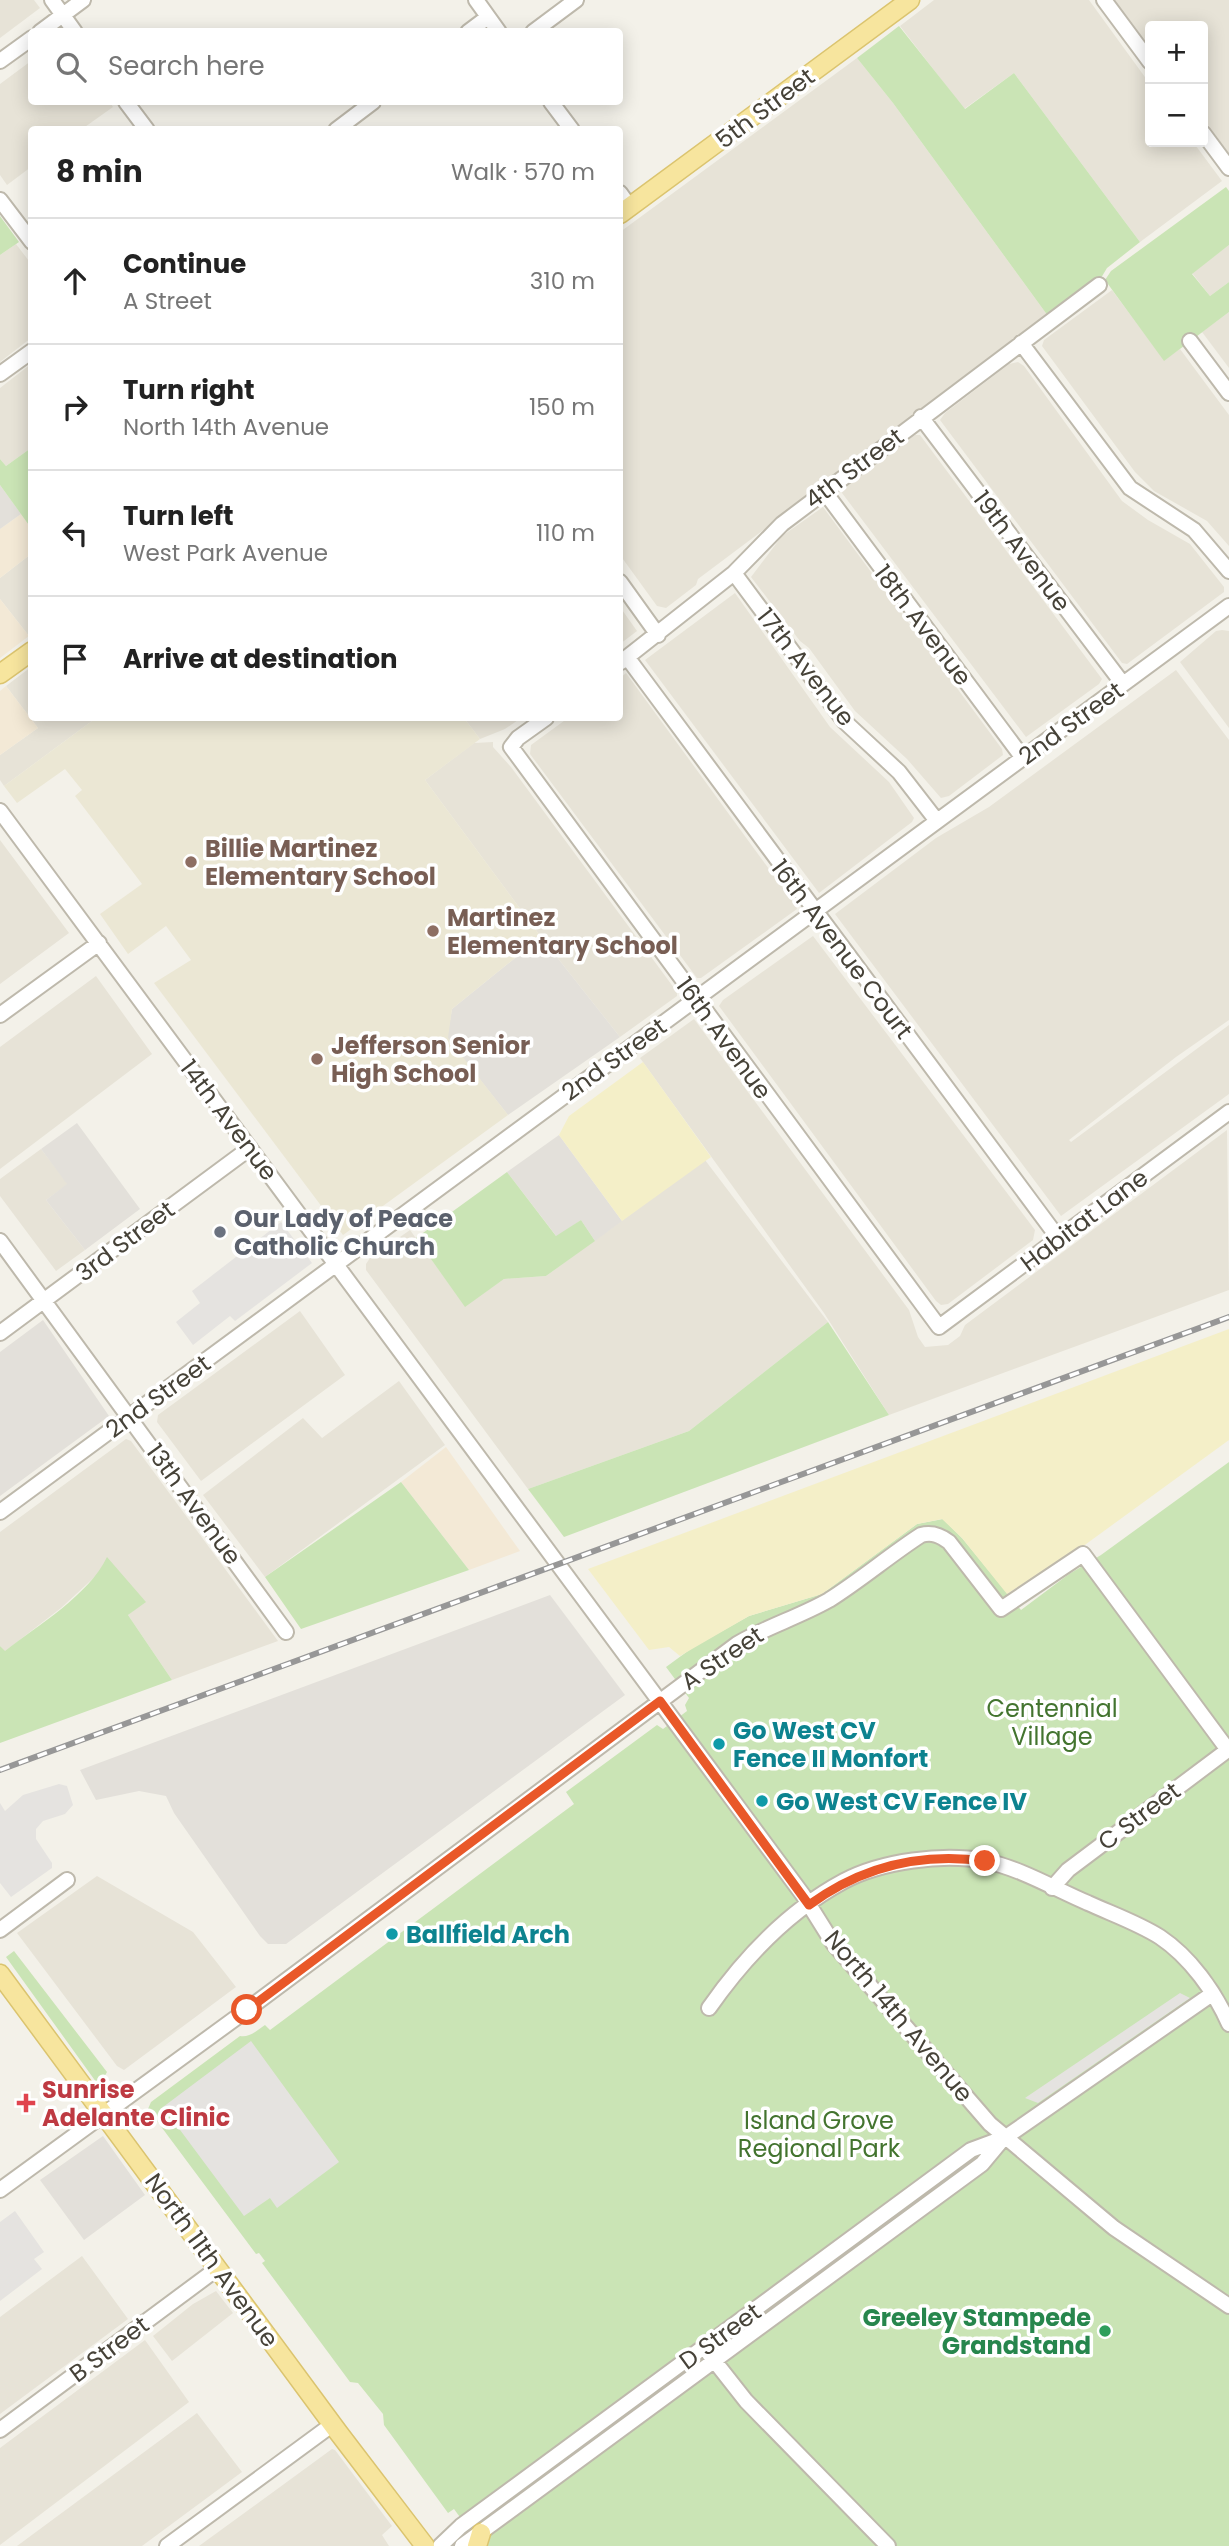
<!DOCTYPE html>
<html lang="en">
<head>
<meta charset="utf-8">
<style>
	:root { --surface:#fff; --page:#f2f2f2; --text:#222; --muted:#767676; --line:#e0e0e0 }
	body { margin:0; font-family:Poppins,sans-serif; background:var(--page); color:var(--text) }
	.controls { position:absolute; right:21px; top:21px; display:grid; overflow:hidden; border-radius:7px; box-shadow:0 4px 18px #0003 }
	.controls button { width:63px; height:63px; display:grid; place-items:center; padding:0; border:0; border-bottom:2px solid var(--line); background:var(--surface); color:var(--text); font:35px sans-serif }
	.stop { position:absolute; width:21px; height:21px; margin:-16px; border:5px solid #e95829; border-radius:50%; background:#fff }
	.stop.end { background:#e95829; border-color:#fff; box-shadow:0 2px 7px #0008 }
	.list { margin:0; padding:0; list-style:none }
	h2 { display:flex; justify-content:space-between; align-items:center; height:91px; margin:0; padding:0 28px; font-size:30px }
	h2 small { font-size:23px; font-weight:400; color:var(--muted) }
	.list li { display:grid; grid-template-columns:46px 1fr auto; gap:21px; align-items:center; box-sizing:border-box; height:126px; padding:0 28px; border-top:2px solid var(--line) }
	.list b { display:block; font-size:26px; white-space:nowrap }
	.list p { margin:0; font-size:23px; white-space:nowrap; color:var(--muted) }
	.list em { font-size:23px; font-style:normal; color:var(--muted) }
	.icon { flex:none; width:38px; height:38px; fill:none; stroke:currentColor; stroke-width:2; stroke-linecap:round; stroke-linejoin:round }
	.map { position:relative; flex:none; width:1229px; height:2546px; overflow:hidden }
	.search { position:absolute; background:var(--surface); box-shadow:0 4px 18px #0003; left:28px; top:28px; width:595px; height:77px; display:flex; align-items:center; gap:18px; box-sizing:border-box; padding:0 24px; border-radius:7px; color:var(--muted); font-size:26px }
	.panel { position:absolute; background:var(--surface); box-shadow:0 4px 18px #0003; left:28px; top:126px; width:595px; height:595px; border-radius:7px }
	.map>svg:first-child { display:block }
</style>
</head>
<body>
<div class="map">
<svg width="1229" height="2546" viewBox="0 0 1229 2546">
	<rect width="100%" height="100%" fill="#f3f1e9"/>
	<path fill="#e7e3d7" d="M 0,0 L 34,0 L 40,8 L 0,38 Z
		M 934,0 L 1089,0 L 1150,84 L 1150,142 L 1193,142 L 1222,181 L 1140,242 L 1014,73 L 964,109 L 900,26 Z
		M 1115,0 L 1229,0 L 1229,154 L 1203,118 L 1203,26 L 1150,26 L 1150,47 Z
		M 857,58 L 893,103 L 1048,316 L 698,579 L 696,585 L 666,608 L 657,606 L 620,555 L 620,232 Z
		M 31,61 L 32,102 L 110,102 L 113,107 L 82,129 L 32,130 L 31,167 L 7,185 L 0,175 L 0,84 Z
		M 16,244 L 32,265 L 31,338 L 0,362 L 0,255 Z
		M 1229,245 L 1229,282 L 1210,296 L 1192,273 Z
		M 1112,290 L 1164,360 L 1180,349 L 1229,415 L 1229,546 L 1207,521 L 1154,491 L 1135,472 L 1042,346 L 1044,340 Z
		M 1229,312 L 1229,368 L 1202,332 Z
		M 1018,362 L 1024,366 L 1122,501 L 1148,520 L 1190,544 L 1224,587 L 1224,592 L 1127,664 L 1122,663 L 940,420 L 945,413 L 1009,364 Z
		M 31,364 L 31,448 L 6,466 L 0,459 L 0,388 Z
		M 915,435 L 920,435 L 1102,679 L 1099,684 L 1026,737 L 842,493 L 843,488 Z
		M 823,507 L 1002,749 L 1003,755 L 949,796 L 941,798 L 907,759 L 855,711 L 809,648 L 800,641 L 751,577 L 782,536 Z
		M 31,554 L 31,634 L 29,636 L 0,599 L 0,578 Z
		M 735,593 L 830,727 L 889,782 L 914,818 L 912,822 L 819,893 L 645,660 Z
		M 620,607 L 637,631 L 620,644 Z
		M 1222,630 L 1229,631 L 1229,728 L 1180,662 L 1216,631 Z
		M 31,667 L 32,718 L 96,718 L 4,786 L 0,780 L 0,755 L 38,728 L 6,686 Z
		M 1176,670 L 1229,740 L 1229,1020 L 1176,1057 L 1069,1140 L 1071,1142 L 1229,1025 L 1229,1094 L 1061,1216 L 835,914 L 936,838 L 989,807 Z
		M 626,673 L 796,906 L 797,909 L 701,978 L 697,978 L 530,754 L 531,745 L 568,718 L 620,718 L 620,678 Z
		M 464,718 L 521,718 L 505,729 L 480,739 Z
		M 493,742 L 493,747 L 511,767 L 677,992 L 677,996 L 620,1037 L 541,937 L 425,780 L 474,743 Z
		M 0,840 L 69,933 L 0,984 Z
		M 813,936 L 1035,1230 L 1033,1240 L 948,1304 L 941,1305 L 936,1301 L 719,1006 L 723,1000 Z
		M 96,976 L 152,1054 L 0,1169 L 0,1047 Z
		M 694,1019 L 909,1310 L 918,1337 L 925,1347 L 948,1345 L 960,1336 L 965,1325 L 1227,1130 L 1229,1290 L 889,1415 L 824,1313 L 640,1058 Z
		M 41,1149 L 68,1184 L 46,1200 L 85,1250 L 56,1271 L 0,1196 L 0,1179 Z
		M 705,1160 L 828,1322 L 689,1431 L 528,1489 L 366,1270 L 366,1264 L 370,1258 L 410,1230 L 465,1306 L 504,1279 L 546,1276 Z
		M 300,1311 L 345,1375 L 201,1481 L 157,1422 L 158,1415 Z
		M 399,1381 L 445,1445 L 265,1577 L 203,1495 L 303,1418 L 322,1438 Z
		M 126,1439 L 131,1441 L 278,1641 L 172,1680 L 128,1615 L 145,1601 L 100,1572 L 61,1608 L 4,1652 L 0,1646 L 0,1532 Z
		M 97,1876 L 193,1932 L 236,1987 L 124,2070 L 117,2066 L 17,1933 Z
		M 82,2256 L 128,2319 L 0,2414 L 0,2317 Z
		M 216,2291 L 233,2313 L 172,2361 L 153,2336 L 193,2304 Z
		M 145,2340 L 189,2402 L 0,2545 L 0,2448 Z
		M 197,2413 L 242,2472 L 142,2546 L 17,2546 Z
		M 332,2449 L 335,2450 L 392,2526 L 382,2535 L 389,2546 L 199,2546 Z"/>
	<path fill="#f3e9d6" d="M 21,514 L 31,528 L 31,554 L 0,578 L 0,529 Z
		M 0,599 L 29,636 L 0,658 Z
		M 6,686 L 38,728 L 0,755 L 0,691 Z
		M 446,1447 L 520,1551 L 469,1570 L 401,1482 Z"/>
	<path fill="#e3e0da" d="M 0,485 L 21,514 L 0,529 Z
		M 541,937 L 620,1037 L 508,1115 L 447,1038 L 452,1009 Z
		M 77,1123 L 140,1209 L 85,1250 L 46,1200 L 67,1184 L 41,1149 Z
		M 559,1135 L 622,1221 L 595,1241 L 581,1220 L 557,1237 L 507,1172 Z
		M 43,1320 L 109,1416 L 0,1496 L 0,1352 Z
		M 550,1595 L 625,1695 L 286,1944 L 268,1944 L 260,1936 L 174,1813 L 166,1796 L 139,1791 L 96,1800 L 80,1770 Z
		M 103,2136 L 145,2195 L 84,2240 L 40,2180 Z"/>
	<path fill="#ebe7d4" d="M 96,718 L 464,718 L 480,739 L 425,780 L 541,937 L 452,1009 L 448,1038 L 508,1115 L 343,1235 L 154,983 L 191,960 L 166,926 L 128,954 L 100,914 L 142,884 L 75,796 L 82,790 L 65,769 L 17,803 L 4,786 Z"/>
	<path fill="#cae4b5" d="M 899,26 L 965,109 L 1014,73 L 1140,242 L 1107,268 L 1101,278 L 1048,316 L 893,103 L 857,58 Z
		M 1226,187 L 1229,191 L 1229,245 L 1192,274 L 1210,296 L 1229,282 L 1229,312 L 1164,361 L 1105,280 L 1111,271 Z
		M 0,216 L 19,242 L 0,255 Z
		M 31,448 L 31,528 L 0,485 L 0,459 L 6,466 Z
		M 507,1172 L 556,1236 L 581,1220 L 595,1241 L 546,1276 L 504,1279 L 465,1307 L 416,1238 Z
		M 828,1322 L 889,1415 L 564,1537 L 528,1489 L 689,1431 Z
		M 1229,1462 L 1229,2546 L 481,2546 L 454,2509 L 448,2513 L 384,2425 L 383,2414 L 358,2383 L 350,2382 L 262,2263 L 265,2261 L 259,2253 L 256,2254 L 148,2109 L 151,2102 L 240,2036 C 249,2038 258,2030 265,2025 L 270,2030 L 574,1804 L 566,1792 L 657,1725 L 663,1729 L 687,1711 L 685,1705 L 689,1698 L 666,1667 L 692,1648 L 749,1616 L 822,1594 L 917,1524 L 943,1519 L 962,1538 L 1021,1610 L 1069,1574 L 1101,1555 Z
		M 401,1482 L 469,1570 L 301,1629 L 265,1577 Z
		M 107,1557 L 146,1602 L 128,1615 L 172,1680 L 0,1743 L 0,1646 L 5,1651 C 37,1626 89,1595 107,1557 Z
		M 14,1951 L 107,2072 L 99,2086 L 6,1957 Z"/>
	<path fill="#f4efc8" d="M 643,1062 L 711,1157 L 622,1221 L 559,1135 L 569,1116 Z
		M 1229,1329 L 1229,1440 L 1082,1547 L 1007,1594 L 962,1538 L 942,1519 L 917,1524 L 822,1594 L 749,1616 L 680,1656 L 669,1647 L 649,1650 L 588,1569 Z"/>
	<path fill="#e5e3e0" d="M 281,1222 L 312,1263 L 235,1321 L 230,1316 L 193,1345 L 176,1322 L 200,1303 L 192,1291 Z
		M 59,1784 L 67,1786 L 73,1805 L 65,1814 L 43,1821 L 36,1829 L 36,1839 L 52,1863 L 52,1868 L 11,1897 L 0,1883 L 0,1803 L 5,1811 L 23,1795 Z
		M 1180,1993 L 1190,1998 L 1038,2103 L 1025,2098 Z
		M 251,2041 L 339,2162 L 277,2208 L 270,2198 L 244,2216 L 163,2107 Z
		M 15,2211 L 44,2252 L 34,2259 L 42,2269 L 0,2301 L 0,2222 Z"/>
	<g fill="none" stroke-linecap="round" stroke-linejoin="round">
		<g stroke="#beb9ac" stroke-width="18">
			<path id="minor" d="M 52,0 L 75,32
				M 476,0 L 499,32
				M 1104,0 L 1150,62
				M 40,32 L 83,0
				M 468,32 L 488,17
				M 533,32 L 576,0
				M 0,61 L 32,38
				M 126,102 L 147,130
				M 551,102 L 572,130
				M 336,130 L 373,102
				M 1203,133 L 1229,168
				M 620,193 L 630,207
				M 0,200 L 32,242
				M 1190,341 L 1229,393
				M 1021,343 L 1130,488 L 1194,530 L 1229,571
				M 0,374 L 32,351
				M 921,417 L 1123,684
				M 824,491 L 1023,758
				M 734,573 L 844,721 L 899,772 L 937,821
				M 620,582 L 658,635
				M 627,657 L 1059,1239
				M 621,662 L 734,573 L 782,524 L 1099,285
				M 546,718 L 518,738 L 511,747 L 939,1327 L 1229,1112
				M 0,811 L 732,1799 L 803,1895 L 833,1943 L 990,2124 L 1114,2228 L 1229,2306
				M 0,1015 L 99,943
				M 0,1241 L 286,1632
				M 0,1333 L 250,1148
				M 0,1512 L 1229,606
				M 1052,1888 L 1068,1870 L 1229,1749
				M 0,1930 L 67,1880
				M 709,2008 C 744,1958 790,1910 844,1881 C 882,1861 943,1853 985,1861 C 1020,1868 1055,1889 1088,1903 C 1112,1914 1138,1923 1160,1937 C 1190,1957 1215,1992 1229,2024
				M 0,2190 L 244,2012 L 737,1644 C 766,1627 799,1617 829,1600 C 861,1580 890,1555 921,1535 C 932,1532 940,1535 949,1542 L 1001,1609 L 1083,1554 L 1228,1750
				M 709,2354 L 746,2401 L 888,2546
				M 0,2430 L 218,2268
				M 167,2546 L 333,2424
				M 440,2546 L 461,2526 L 971,2150 L 1006,2137 L 1212,1994
				M 462,2546 L 982,2164 L 1002,2140"/>
		</g>
		<g stroke="#dbc46f" stroke-width="21">
			<path id="major" d="M 620,214 L 910,0
				M 0,674 L 32,651
				M 0,1974 L 338,2432 L 425,2546
				M 477,2546 L 481,2533"/>
		</g>
		<use href="#minor" stroke="#fff" stroke-width="14"/>
		<use href="#major" stroke="#f7e59e" stroke-width="18"/>
		<g stroke="#979797" stroke-width="6">
			<path id="rail" d="M 0,1770 L 1229,1317"/>
		</g>
		<use href="#rail" stroke="#fff" stroke-width="3.5" stroke-dasharray="10" stroke-linecap="butt"/>
	</g>
	<g fill="none" stroke-linecap="round" stroke-linejoin="round">
		<path stroke="#e95829" stroke-width="9" d="M 247,2010 L 660,1701 L 809,1905 C 861,1867 920,1852 985,1861"/>
	</g>
	<g fill="#8d6e63" stroke="#fff" stroke-width="2.5">
		<circle cx="191" cy="862" r="7"/>
		<circle cx="433" cy="931" r="7"/>
		<circle cx="317" cy="1059" r="7"/>
	</g>
	<circle fill="#6b7280" stroke="#fff" stroke-width="2.5" cx="220" cy="1232" r="7"/>
	<g fill="#0f9aa8" stroke="#fff" stroke-width="2.5">
		<circle cx="719" cy="1744" r="7"/>
		<circle cx="762" cy="1801" r="7"/>
		<circle cx="392" cy="1934" r="7"/>
	</g>
	<path fill="#e0444e" stroke="#fff" stroke-width="2.5" d="M22.5 2092.5h7v7h7v7h-7v7h-7v-7h-7v-7h7z"/>
	<circle fill="#2e9e5b" stroke="#fff" stroke-width="2.5" cx="1105" cy="2331" r="7"/>
	<g text-anchor="middle" dominant-baseline="central" stroke-width="7" stroke-linejoin="round" paint-order="stroke">
		<g font-size="24" fill="#464238" stroke="#fff">
			<text transform="translate(765 108) rotate(-37)">5th Street</text>
			<text transform="translate(854 468) rotate(-37)">4th Street</text>
			<text transform="translate(1022 551) rotate(53)">19th Avenue</text>
			<text transform="translate(923 625) rotate(53)">18th Avenue</text>
			<text transform="translate(806 667) rotate(52)">17th Avenue</text>
			<text transform="translate(1071 723) rotate(-36)">2nd Street</text>
			<text transform="translate(842 949) rotate(53)">16th Avenue Court</text>
			<text transform="translate(724 1038) rotate(54)">16th Avenue</text>
			<text transform="translate(614 1059) rotate(-36)">2nd Street</text>
			<text transform="translate(229 1120) rotate(53)">14th Avenue</text>
			<text transform="translate(1084 1220) rotate(-37)">Habitat Lane</text>
			<text transform="translate(125 1241) rotate(-37)">3rd Street</text>
			<text transform="translate(158 1396) rotate(-36)">2nd Street</text>
			<text transform="translate(194 1504) rotate(54)">13th Avenue</text>
			<text transform="translate(722 1658) rotate(-34)">A Street</text>
			<text transform="translate(1139 1816) rotate(-37)">C Street</text>
			<text transform="translate(899 2016) rotate(50)">North 14th Avenue</text>
			<text transform="translate(212 2260) rotate(54)">North 11th Avenue</text>
			<text transform="translate(720 2336) rotate(-36)">D Street</text>
			<text transform="translate(109 2349) rotate(-37)">B Street</text>
		</g>
		<g font-size="24" font-weight="bold" fill="#785e54" stroke="#fff" text-anchor="start">
			<text x="205" y="848">Billie Martinez<tspan x="205" dy="28">Elementary School</tspan></text>
			<text x="447" y="917">Martinez<tspan x="447" dy="28">Elementary School</tspan></text>
			<text x="331" y="1045">Jefferson Senior<tspan x="331" dy="28">High School</tspan></text>
		</g>
		<g font-size="24" font-weight="bold" fill="#5b616d" stroke="#fff" text-anchor="start">
			<text x="234" y="1218">Our Lady of Peace<tspan x="234" dy="28">Catholic Church</tspan></text>
		</g>
		<g font-size="24" fill="#43742f" stroke="#fff">
			<text x="1052" y="1708">Centennial<tspan x="1052" dy="28">Village</tspan></text>
			<text x="819" y="2120">Island Grove<tspan x="819" dy="28">Regional Park</tspan></text>
		</g>
		<g font-size="24" font-weight="bold" fill="#0d838f" stroke="#fff" text-anchor="start">
			<text x="733" y="1730">Go West CV<tspan x="733" dy="28">Fence II Monfort</tspan></text>
			<text x="776" y="1801">Go West CV Fence IV</text>
			<text x="406" y="1934">Ballfield Arch</text>
		</g>
		<g font-size="24" font-weight="bold" fill="#be3a42" stroke="#fff" text-anchor="start">
			<text x="42" y="2089">Sunrise<tspan x="42" dy="28">Adelante Clinic</tspan></text>
		</g>
		<g font-size="24" font-weight="bold" fill="#27864d" stroke="#fff" text-anchor="end">
			<text x="1091" y="2317">Greeley Stampede<tspan x="1091" dy="28">Grandstand</tspan></text>
		</g>
	</g>
</svg>
<div class="controls">
<button>+</button>
<button>−</button>
</div>
<div class="stop" style="left:247px;top:2010px"></div>
<div class="stop end" style="left:985px;top:1861px"></div>
<div class="search"><svg class="icon" aria-label="search" viewBox="0 0 24 24"><circle cx="10" cy="10" r="6"/><path d="M15 15l6 6"/></svg>Search here</div>
<section class="panel">
<h2>8 min<small>Walk · 570 m</small></h2>
<ul class="list">
<li><svg class="icon" aria-label="ahead" viewBox="0 0 24 24"><path d="M12 20V5M6 11l6-6 6 6"/></svg><div><b>Continue</b><p>A Street</p></div><em>310 m</em></li>
<li><svg class="icon" aria-label="right" viewBox="0 0 24 24"><path d="M7 20v-9h11M14 6l5 5-5 5"/></svg><div><b>Turn right</b><p>North 14th Avenue</p></div><em>150 m</em></li>
<li><svg class="icon" aria-label="left" viewBox="0 0 24 24"><path d="M17 20v-9H6M10 6l-5 5 5 5"/></svg><div><b>Turn left</b><p>West Park Avenue</p></div><em>110 m</em></li>
<li><svg class="icon" aria-label="arrive" viewBox="0 0 24 24"><path d="M6 21V4h12l-3 4 3 4H6"/></svg><div><b>Arrive at destination</b></div></li>
</ul>
</section>
</div>
</body>
</html>
